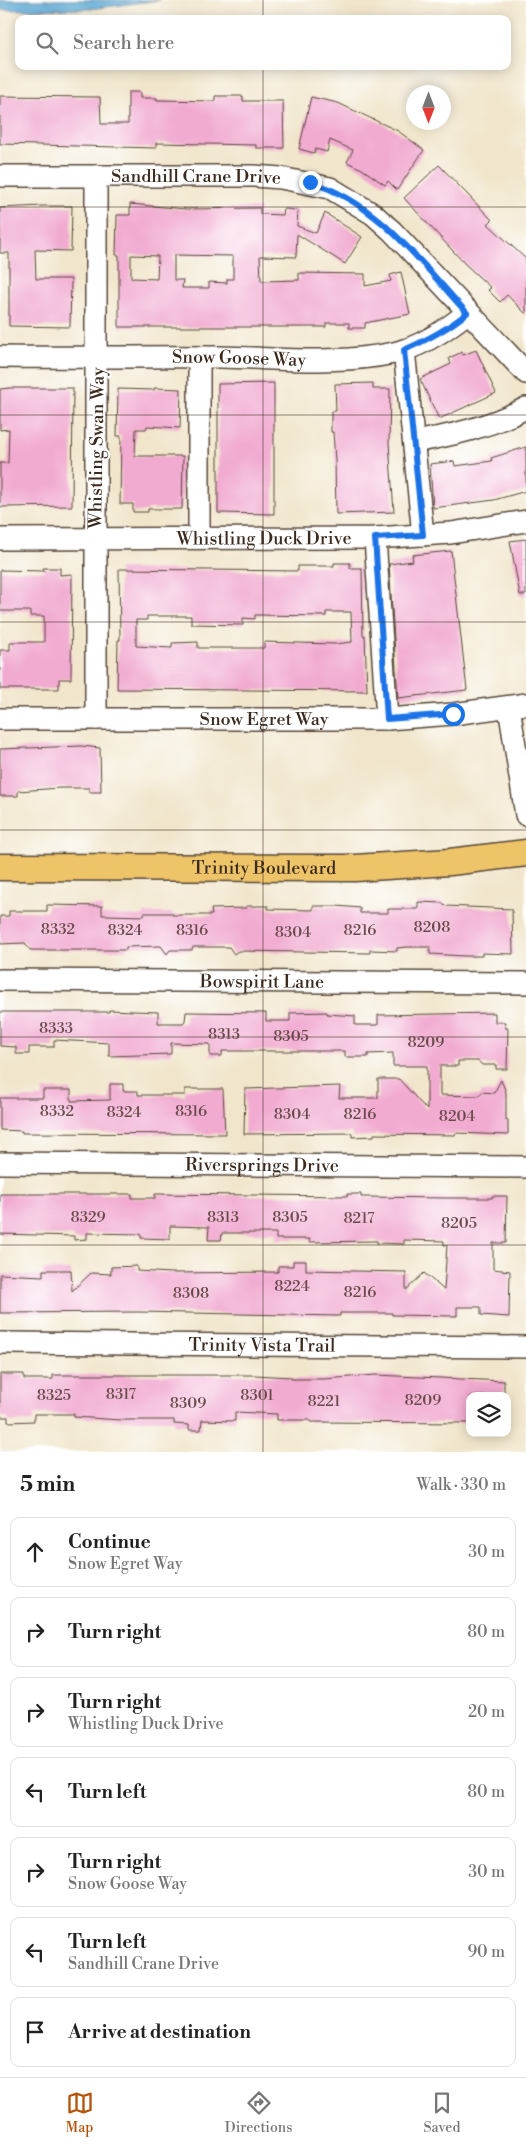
<!DOCTYPE html>
<html lang="en">
<head>
<meta charset="utf-8">
<style>
	:root { --surface:#fff; --page:#f2f2f2; --text:#222; --muted:#767676; --line:#e0e0e0; --accent:#b45309 }
	body { margin:0; font-family:"Libre Bodoni",serif; background:var(--page); color:var(--text) }
	.controls { position:absolute; right:15px; bottom:15px; display:grid; overflow:hidden; border-radius:10px; box-shadow:0 2px 12px #0003 }
	.controls button { width:45px; height:45px; display:grid; place-items:center; padding:0; border:0; border-bottom:1px solid var(--line); background:var(--surface); color:var(--text); font:25px sans-serif }
	.compass { position:absolute; left:406px; top:85px; width:45px; height:45px; border-radius:50%; background:var(--surface); box-shadow:0 2px 12px #0003; rotate:180deg }
	.stop { position:absolute; width:15px; height:15px; margin:-11px; border:4px solid #1a73e8; border-radius:50%; background:#fff }
	.stop.end { background:#1a73e8; border-color:#fff; box-shadow:0 1px 5px #0008 }
	.list { margin:0; padding:0; list-style:none }
	h2 { display:flex; justify-content:space-between; align-items:center; height:65px; margin:0; padding:0 20px; font-size:21px }
	h2 small { font-size:16px; font-weight:400; color:var(--muted) }
	.list li { display:grid; grid-template-columns:32px 1fr auto; gap:15px; align-items:center; box-sizing:border-box; height:70px; margin:0 10px 10px; padding:0 10px; border:1px solid var(--line); border-radius:10px }
	.list b { display:block; font-size:19px; white-space:nowrap }
	.list p { margin:0; font-size:16px; white-space:nowrap; color:var(--muted) }
	.list em { font-size:16px; font-style:normal; color:var(--muted) }
	.icon { flex:none; width:28px; height:28px; fill:none; stroke:currentColor; stroke-width:2; stroke-linecap:round; stroke-linejoin:round }
	.map { position:relative; flex:none; width:526px; height:1452px; overflow:hidden }
	.search { position:absolute; background:var(--surface); box-shadow:0 2px 12px #0003; left:15px; right:15px; top:15px; height:55px; display:flex; align-items:center; gap:12px; box-sizing:border-box; padding:0 18px; border-radius:10px; color:var(--muted); font-size:19px }
	.sheet { height:625px; background:var(--surface) }
	nav { display:flex; justify-content:space-around; align-items:center; box-sizing:border-box; height:70px; border-top:1px solid var(--line); background:var(--surface); font-size:14px; color:var(--muted) }
	nav a { display:grid; justify-items:center; gap:2px }
	nav .on { color:var(--accent) }
	.map>svg:first-child { display:block }
</style>
</head>
<body>
<div class="map">
<svg width="526" height="1452" viewBox="0 0 526 1452">
	<rect width="100%" height="100%" fill="#fff"/>
	<filter id="ink" filterUnits="userSpaceOnUse"><feTurbulence type="fractalNoise" baseFrequency=".02" numOctaves="2"/><feDisplacementMap in="SourceGraphic" scale="10" xChannelSelector="R" yChannelSelector="G"/><feConvolveMatrix kernelMatrix="1 2 1 2 8 2 1 2 1" color-interpolation-filters="sRGB"/></filter>
	<filter id="wash" filterUnits="userSpaceOnUse"><feTurbulence type="fractalNoise" baseFrequency=".0096" numOctaves="4" result="noise"/><feDisplacementMap in="SourceGraphic" scale="20" xChannelSelector="R" yChannelSelector="G"/><feGaussianBlur stdDeviation="1.12" result="paint"/><feColorMatrix in="noise" values="0 0 0 0 0 0 0 0 0 0 0 0 0 0 0 0 0 1.4 0 .05"/><feComposite in="paint" operator="in"/></filter>
	<g filter="url(#wash)">
		<rect width="100%" height="100%" fill="#f1e6cc"/>
		<path fill="#5ba8d4" stroke="#4b6979" d="M 0,0 L 160,0 L 90,9 L 0,10 Z"/>
		<g id="blocks">
			<path fill="#f1aad0" fill-rule="evenodd" d="M 128,92 L 140,92 L 140,98 L 157,98 L 157,100 L 215,101 L 215,96 L 243,96 L 243,101 L 283,101 L 284,148 L 256,148 L 256,145 L 156,143 L 156,148 L 0,144 L 0,96 L 100,97 L 101,124 L 128,124 Z
				M 311,97 L 338,103 L 398,131 L 424,150 L 397,190 L 388,181 L 385,185 L 362,169 L 347,162 L 353,150 L 330,140 L 327,152 L 315,149 L 314,153 L 299,149 Z
				M 439,165 L 492,220 L 488,224 L 526,259 L 526,314 L 507,295 L 500,302 L 488,290 L 491,288 L 465,264 L 404,198 Z
				M 130,204 L 186,209 L 260,208 L 260,214 L 283,215 L 284,209 L 298,210 L 297,226 L 316,233 L 325,213 L 362,237 L 345,264 L 297,234 L 296,257 L 260,256 L 261,281 L 299,280 L 299,273 L 365,274 L 365,286 L 391,281 L 390,275 L 401,272 L 410,314 L 365,323 L 365,328 L 349,328 L 349,323 L 326,323 L 326,327 L 119,327 L 119,255 L 116,255 L 117,215 L 130,215 ZM 131,255 L 158,256 L 157,279 L 131,278 ZM 174,255 L 233,256 L 233,279 L 227,279 L 227,283 L 209,282 L 209,288 L 182,288 L 183,280 L 174,280 Z
				M 43,206 L 72,206 L 71,251 L 35,250 L 36,279 L 71,279 L 70,327 L 9,326 L 9,253 L 0,253 L 0,208 Z
				M 476,350 L 496,393 L 439,419 L 420,379 L 451,364 L 449,358 L 462,352 L 463,355 Z
				M 274,383 L 274,514 L 218,513 L 218,384 Z
				M 373,383 L 373,389 L 390,389 L 389,443 L 394,512 L 336,514 L 335,460 L 333,432 L 331,432 L 331,411 L 336,411 L 335,384 Z
				M 10,388 L 73,388 L 72,506 L 0,507 L 0,463 L 8,463 L 9,429 L 0,430 L 0,389 Z
				M 154,388 L 181,389 L 180,428 L 147,426 L 146,429 L 136,429 L 135,456 L 183,456 L 182,509 L 148,509 L 148,512 L 133,512 L 133,504 L 120,504 L 121,436 L 117,436 L 118,389 L 154,390 Z
				M 526,447 L 526,491 L 494,500 L 433,508 L 430,464 L 454,461 L 455,466 L 492,461 L 491,458 Z
				M 526,539 L 526,595 L 520,595 L 510,541 Z
				M 451,551 L 467,690 L 398,698 L 389,564 L 413,561 L 412,555 Z
				M 334,563 L 350,563 L 350,568 L 362,568 L 363,636 L 365,635 L 367,691 L 117,689 L 118,640 L 120,640 L 119,569 L 298,571 L 298,566 L 334,566 ZM 326,612 L 351,612 L 352,642 L 335,644 L 264,642 L 264,648 L 198,648 L 198,642 L 172,643 L 172,648 L 136,646 L 136,620 L 147,620 L 147,616 L 191,616 L 191,624 L 243,625 L 243,618 L 255,619 L 255,615 L 326,616 Z
				M 43,568 L 60,568 L 60,575 L 72,574 L 71,679 L 59,679 L 59,689 L 0,689 L 0,650 L 10,650 L 10,642 L 44,642 L 44,616 L 30,616 L 30,611 L 0,611 L 0,570 L 44,571 Z
				M 81,746 L 100,748 L 101,792 L 89,792 L 89,788 L 60,788 L 18,791 L 18,796 L 0,796 L 0,749 Z
				M 418,902 L 443,903 L 446,906 L 512,909 L 513,954 L 482,953 L 482,956 L 465,956 L 430,954 L 430,947 L 407,947 L 397,948 L 397,951 L 370,950 L 370,953 L 238,951 L 234,954 L 229,947 L 193,947 L 192,950 L 170,950 L 167,954 L 161,946 L 126,947 L 126,950 L 30,950 L 25,943 L 0,944 L 0,916 L 9,916 L 9,911 L 47,911 L 47,905 L 102,906 L 102,915 L 106,915 L 144,916 L 144,913 L 172,913 L 172,915 L 212,915 L 211,909 L 246,908 L 246,906 L 268,906 L 268,909 L 313,910 L 313,906 L 337,906 L 360,908 L 360,913 L 388,913 L 388,909 L 418,909 Z
				M 109,1010 L 158,1012 L 158,1023 L 183,1023 L 185,1021 L 186,1012 L 266,1013 L 266,1021 L 290,1021 L 290,1013 L 327,1012 L 327,1014 L 355,1016 L 355,1025 L 378,1025 L 378,1015 L 495,1013 L 495,1022 L 505,1022 L 505,1028 L 508,1028 L 507,1069 L 496,1069 L 496,1065 L 482,1065 L 478,1061 L 458,1061 L 458,1066 L 440,1066 L 440,1095 L 479,1096 L 482,1092 L 494,1093 L 501,1080 L 506,1092 L 506,1120 L 508,1120 L 508,1135 L 456,1133 L 455,1135 L 374,1134 L 374,1136 L 352,1137 L 352,1133 L 244,1134 L 245,1089 L 340,1086 L 339,1098 L 378,1098 L 378,1079 L 399,1079 L 427,1110 L 427,1066 L 393,1066 L 393,1053 L 368,1054 L 368,1057 L 345,1057 L 345,1051 L 222,1051 L 222,1056 L 210,1056 L 210,1044 L 171,1043 L 171,1054 L 109,1056 L 109,1043 L 54,1040 L 54,1047 L 29,1047 L 29,1054 L 16,1054 L 16,1047 L 0,1046 L 0,1012 L 109,1012 Z
				M 110,1084 L 123,1084 L 123,1091 L 138,1091 L 138,1095 L 185,1095 L 185,1089 L 223,1089 L 225,1134 L 22,1133 L 22,1131 L 0,1130 L 0,1098 L 43,1098 L 43,1090 L 71,1090 L 71,1101 L 110,1100 Z
				M 0,1194 L 132,1194 L 132,1198 L 155,1198 L 155,1194 L 348,1196 L 347,1194 L 361,1194 L 361,1197 L 365,1197 L 445,1198 L 492,1198 L 492,1196 L 507,1196 L 506,1243 L 493,1243 L 493,1269 L 510,1271 L 509,1317 L 481,1315 L 481,1307 L 457,1307 L 457,1316 L 392,1315 L 392,1313 L 340,1313 L 340,1316 L 138,1312 L 0,1313 L 0,1274 L 43,1276 L 43,1270 L 71,1270 L 72,1291 L 91,1273 L 111,1274 L 111,1267 L 137,1266 L 137,1271 L 171,1273 L 278,1272 L 278,1266 L 293,1266 L 293,1261 L 306,1261 L 306,1270 L 406,1272 L 406,1290 L 424,1273 L 444,1290 L 447,1245 L 444,1245 L 444,1241 L 404,1240 L 404,1244 L 377,1243 L 377,1241 L 309,1242 L 310,1239 L 276,1239 L 276,1233 L 222,1233 L 221,1240 L 208,1240 L 209,1227 L 170,1226 L 170,1239 L 141,1238 L 141,1234 L 87,1233 L 87,1239 L 74,1240 L 74,1236 L 0,1234 Z
				M 0,1374 L 24,1374 L 24,1379 L 53,1379 L 53,1375 L 254,1375 L 291,1377 L 291,1379 L 324,1379 L 376,1375 L 504,1381 L 504,1396 L 470,1396 L 470,1423 L 310,1422 L 310,1420 L 277,1420 L 277,1414 L 235,1412 L 235,1421 L 202,1420 L 201,1430 L 189,1430 L 189,1425 L 174,1424 L 174,1420 L 121,1420 L 74,1417 L 74,1414 L 34,1414 L 34,1421 L 8,1422 L 8,1417 L 0,1417 Z"/>
		</g>
	</g>
	<g filter="url(#ink)">
		<use href="#blocks" fill-opacity="0" stroke="#564638" stroke-width="1"/>
		<g fill="none" stroke-linecap="round" stroke-linejoin="round">
			<g stroke="#564638" stroke-width="24">
				<g id="minor">
					<path id="s1" d="M 0,176 L 254,176 L 281,178 L 330,188 L 373,214 L 392,231 L 526,373"/>
					<path d="M 404,350 L 423,535"/>
					<path id="s2" d="M 0,357 C 73,358 147,356 220,357 C 277,358 338,365 394,353 C 421,347 446,330 467,313"/>
					<path d="M 199,357 L 199,537"/>
					<path d="M 414,442 C 454,435 489,427 526,408"/>
					<path d="M 375,538 L 387,719"/>
					<path id="s3" d="M 0,539 L 375,538 L 451,533 L 526,521"/>
					<path d="M 509,707 L 526,815"/>
					<path id="s4" d="M 0,719 L 387,719 L 453,714 L 526,704"/>
					<path d="M 96,719 L 96,176"/>
					<path id="s5" d="M 0,980 L 526,983"/>
					<path id="s6" d="M 0,1163 L 526,1167"/>
					<path id="s7" d="M 0,1343 L 526,1347"/>
				</g>
			</g>
			<g stroke="#564638" stroke-width="29">
				<g id="major">
					<path id="s8" d="M 0,867 L 355,868 L 450,862 L 526,853"/>
				</g>
			</g>
			<use href="#minor" stroke="#fff" stroke-width="21"/>
			<use href="#major" stroke="#eec469" stroke-width="26"/>
		</g>
	</g>
	<g fill="none" stroke-linecap="round" stroke-linejoin="round" filter="url(#ink)">
		<path stroke="#1a73e8" stroke-width="6" d="M 310,182 C 378,202 420,262 467,313 C 448,329 427,340 404,350 L 423,535 L 375,538 L 387,719 L 453,714"/>
	</g>
	<path fill="none" stroke="#3b2a1e" stroke-width="1" stroke-opacity="0.55" d="M 263,0 L 263,19M 263,66 L 263,1452M 0,207 L 526,207M 0,415 L 526,415M 0,622 L 526,622M 0,830 L 526,830M 0,1037 L 526,1037M 0,1245 L 526,1245"/>
	<g text-anchor="middle" dominant-baseline="central" stroke-width="4" stroke-linejoin="round" paint-order="stroke">
		<g font-size="15" fill="#684a4a">
			<text x="432" y="927">8208</text>
			<text x="58" y="929">8332</text>
			<text x="125" y="930">8324</text>
			<text x="192" y="930">8316</text>
			<text x="360" y="930">8216</text>
			<text x="293" y="932">8304</text>
			<text x="56" y="1028">8333</text>
			<text x="224" y="1034">8313</text>
			<text x="291" y="1036">8305</text>
			<text x="426" y="1042">8209</text>
			<text x="57" y="1111">8332</text>
			<text x="191" y="1111">8316</text>
			<text x="124" y="1112">8324</text>
			<text x="292" y="1114">8304</text>
			<text x="360" y="1114">8216</text>
			<text x="457" y="1116">8204</text>
			<text x="88" y="1217">8329</text>
			<text x="223" y="1217">8313</text>
			<text x="290" y="1217">8305</text>
			<text x="359" y="1218">8217</text>
			<text x="459" y="1223">8205</text>
			<text x="292" y="1286">8224</text>
			<text x="360" y="1292">8216</text>
			<text x="191" y="1293">8308</text>
			<text x="121" y="1394">8317</text>
			<text x="54" y="1395">8325</text>
			<text x="257" y="1395">8301</text>
			<text x="423" y="1400">8209</text>
			<text x="324" y="1401">8221</text>
			<text x="188" y="1403">8309</text>
		</g>
		<g font-size="18" fill="#3b2a1e" stroke="#fff">
			<text stroke="none"><textPath href="#s1" startOffset="196">Sandhill Crane Drive</textPath></text>
			<text stroke="none"><textPath href="#s2" startOffset="239">Snow Goose Way</textPath></text>
			<text transform="translate(97 448) rotate(-89)">Whistling Swan Way</text>
			<text stroke="none"><textPath href="#s3" startOffset="264">Whistling Duck Drive</textPath></text>
			<text stroke="none"><textPath href="#s4" startOffset="264">Snow Egret Way</textPath></text>
			<text stroke="none"><textPath href="#s8" startOffset="264">Trinity Boulevard</textPath></text>
			<text stroke="none"><textPath href="#s5" startOffset="262">Bowspirit Lane</textPath></text>
			<text stroke="none"><textPath href="#s6" startOffset="262">Riversprings Drive</textPath></text>
			<text stroke="none"><textPath href="#s7" startOffset="262">Trinity Vista Trail</textPath></text>
		</g>
	</g>
</svg>
<div class="controls">
<button><svg class="icon" aria-label="layers" viewBox="0 0 24 24"><path d="M12 4l9 5-9 5-9-5zM3 14l9 5 9-5"/></svg></button>
</div>
<svg class="compass" viewBox="-18 -18 36 36"><path d="M0-13l5 13h-10z" fill="#e53935"/><path d="M0 13l5-13h-10z" fill="#767676"/></svg>
<div class="stop" style="left:453px;top:714px"></div>
<div class="stop end" style="left:310px;top:182px"></div>
<div class="search"><svg class="icon" aria-label="search" viewBox="0 0 24 24"><circle cx="10" cy="10" r="6"/><path d="M15 15l6 6"/></svg>Search here</div>
</div>
<section class="sheet">
<h2>5 min<small>Walk · 330 m</small></h2>
<ul class="list">
<li><svg class="icon" aria-label="ahead" viewBox="0 0 24 24"><path d="M12 20V5M6 11l6-6 6 6"/></svg><div><b>Continue</b><p>Snow Egret Way</p></div><em>30 m</em></li>
<li><svg class="icon" aria-label="right" viewBox="0 0 24 24"><path d="M7 20v-9h11M14 6l5 5-5 5"/></svg><div><b>Turn right</b></div><em>80 m</em></li>
<li><svg class="icon" aria-label="right" viewBox="0 0 24 24"><path d="M7 20v-9h11M14 6l5 5-5 5"/></svg><div><b>Turn right</b><p>Whistling Duck Drive</p></div><em>20 m</em></li>
<li><svg class="icon" aria-label="left" viewBox="0 0 24 24"><path d="M17 20v-9H6M10 6l-5 5 5 5"/></svg><div><b>Turn left</b></div><em>80 m</em></li>
<li><svg class="icon" aria-label="right" viewBox="0 0 24 24"><path d="M7 20v-9h11M14 6l5 5-5 5"/></svg><div><b>Turn right</b><p>Snow Goose Way</p></div><em>30 m</em></li>
<li><svg class="icon" aria-label="left" viewBox="0 0 24 24"><path d="M17 20v-9H6M10 6l-5 5 5 5"/></svg><div><b>Turn left</b><p>Sandhill Crane Drive</p></div><em>90 m</em></li>
<li><svg class="icon" aria-label="arrive" viewBox="0 0 24 24"><path d="M6 21V4h12l-3 4 3 4H6"/></svg><div><b>Arrive at destination</b></div></li>
</ul>
</section>
<nav>
<a class="on"><svg class="icon" aria-label="map" viewBox="0 0 24 24"><path d="M3 6l6-2 6 2 6-2v14l-6 2-6-2-6 2zM9 4v14M15 6v14"/></svg>Map</a>
<a><svg class="icon" aria-label="directions" viewBox="0 0 24 24"><path d="M12 3l9 9-9 9-9-9zM9 14v-3h6M13 9l2 2-2 2"/></svg>Directions</a>
<a><svg class="icon" aria-label="saved" viewBox="0 0 24 24"><path d="M7 4h10v16l-5-4-5 4z"/></svg>Saved</a>
</nav>
</body>
</html>
